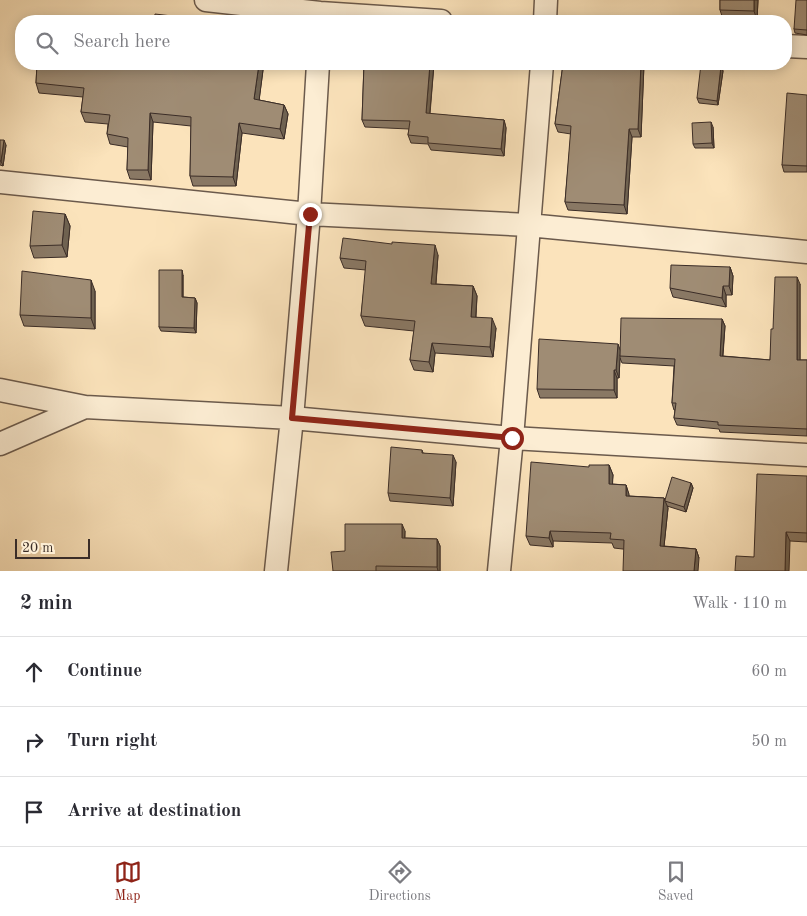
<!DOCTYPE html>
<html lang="en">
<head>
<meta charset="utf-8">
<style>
	:root { --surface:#fff; --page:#f7f7f7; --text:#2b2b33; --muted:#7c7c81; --line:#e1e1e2; --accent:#8f2418 }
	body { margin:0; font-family:"Old Standard TT",serif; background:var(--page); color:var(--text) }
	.scale { position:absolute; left:15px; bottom:12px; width:75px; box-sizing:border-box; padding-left:5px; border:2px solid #3b2d27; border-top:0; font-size:14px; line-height:18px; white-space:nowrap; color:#3b2d27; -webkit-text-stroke:4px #fcedd3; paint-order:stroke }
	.stop { position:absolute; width:15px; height:15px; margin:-11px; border:4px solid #8f2418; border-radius:50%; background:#fff }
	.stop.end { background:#8f2418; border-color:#fff; box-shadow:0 1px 5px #0008 }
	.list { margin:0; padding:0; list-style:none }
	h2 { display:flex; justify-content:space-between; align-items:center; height:65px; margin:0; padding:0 20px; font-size:21px }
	h2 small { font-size:16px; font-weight:400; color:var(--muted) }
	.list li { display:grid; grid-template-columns:32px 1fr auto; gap:15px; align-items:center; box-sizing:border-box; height:70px; padding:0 20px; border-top:1px solid var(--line) }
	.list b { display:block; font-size:19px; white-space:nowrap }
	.list em { font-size:16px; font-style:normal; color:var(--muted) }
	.icon { flex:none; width:28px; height:28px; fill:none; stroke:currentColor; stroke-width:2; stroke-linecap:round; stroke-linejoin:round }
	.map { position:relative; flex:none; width:807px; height:571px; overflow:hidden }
	.search { position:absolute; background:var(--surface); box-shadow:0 2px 12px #0003; left:15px; right:15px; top:15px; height:55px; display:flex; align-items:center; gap:12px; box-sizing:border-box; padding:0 18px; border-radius:20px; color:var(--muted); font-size:19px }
	.sheet { height:275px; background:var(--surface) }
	nav { display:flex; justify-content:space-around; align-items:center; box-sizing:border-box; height:70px; border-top:1px solid var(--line); background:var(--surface); font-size:14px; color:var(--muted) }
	nav a { display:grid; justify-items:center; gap:2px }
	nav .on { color:var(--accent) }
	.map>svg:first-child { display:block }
</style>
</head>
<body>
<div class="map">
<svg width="807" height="571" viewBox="0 0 807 571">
	<rect width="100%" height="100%" fill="#fbe3bb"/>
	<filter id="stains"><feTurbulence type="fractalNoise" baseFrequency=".004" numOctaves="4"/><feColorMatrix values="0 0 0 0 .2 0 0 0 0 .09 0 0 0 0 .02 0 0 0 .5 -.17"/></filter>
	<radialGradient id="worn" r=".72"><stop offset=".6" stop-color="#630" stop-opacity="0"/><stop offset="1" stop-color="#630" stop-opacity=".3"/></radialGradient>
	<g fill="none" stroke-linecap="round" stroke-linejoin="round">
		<g stroke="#6b5a4c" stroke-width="25">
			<path id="street" d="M 206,0 L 320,13 L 441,21
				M 545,21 L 546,0
				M 786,46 L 807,47
				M 0,182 L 309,214 L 528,225 L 807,252
				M 0,390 L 85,407 L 292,418 L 512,438 L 807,455
				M 0,444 L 85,407
				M 276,571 L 292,418 L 309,214 L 318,64
				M 499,571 L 512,438 L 542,64"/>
		</g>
		<use href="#street" stroke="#fcedd3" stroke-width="22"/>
	</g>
	<path fill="#897864" stroke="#3b2d27" d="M 720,0 L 758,0 L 757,20 L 723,19 L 720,10 Z
		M 807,0 L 807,35 L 795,33 L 794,29 Z
		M 37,64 L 261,64 L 263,70 L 259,100 L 284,105 L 288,114 L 284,139 L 242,133 L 236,186 L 193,186 L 190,176 L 191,126 L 153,122 L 151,180 L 130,179 L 127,170 L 128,147 L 110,144 L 107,134 L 108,124 L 85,122 L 81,112 L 83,97 L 39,93 L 36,83 Z
		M 364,64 L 434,64 L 430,114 L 504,120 L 506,128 L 504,156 L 431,150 L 428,144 L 411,143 L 408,135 L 409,129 L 365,127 L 362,120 Z
		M 563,64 L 644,64 L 641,137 L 632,137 L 627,214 L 568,210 L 565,202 L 571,134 L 558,132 L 555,124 Z
		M 721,66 L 723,71 L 718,105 L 699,103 L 697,98 Z
		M 807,95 L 807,172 L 784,172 L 782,165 Z
		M 713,127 L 714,148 L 695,148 L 693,144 Z
		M 0,140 L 6,145 L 3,166 L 0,165 Z
		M 65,214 L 70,226 L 67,257 L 34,258 L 30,246 Z
		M 438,255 L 436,284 L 473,286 L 477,296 L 476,317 L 496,328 L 493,357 L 435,353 L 433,372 L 414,370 L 410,360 L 414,331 L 365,326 L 361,316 L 366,270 L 344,268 L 340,258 Z
		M 730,267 L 733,276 L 732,295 L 726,295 L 726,307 L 673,297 L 670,288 Z
		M 183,275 L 183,297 L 195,298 L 197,303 L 196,333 L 161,331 L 159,327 Z
		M 800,284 L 800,360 L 807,360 L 807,436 L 720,432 L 719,429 L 677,425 L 674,418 L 675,410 L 674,410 L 672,403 L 674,366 L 622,363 L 620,358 L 619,378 L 617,378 L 617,398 L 540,398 L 537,389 L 620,350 L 722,319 L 725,326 L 723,356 L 770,360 L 773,329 Z
		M 95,291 L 95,329 L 24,326 L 20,315 Z
		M 422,450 L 423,453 L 456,462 L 453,506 L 390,501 L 388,493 Z
		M 609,465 L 613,475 L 612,484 L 626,485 L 629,496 L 664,498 L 665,500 L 691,483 L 693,488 L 686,512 L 667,506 L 668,508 L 664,546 L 696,549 L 699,558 L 614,548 L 612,543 L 553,541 L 553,547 L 530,545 L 526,536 L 589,467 Z
		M 807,476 L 807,542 L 790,541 L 754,557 Z
		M 405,531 L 405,538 L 437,539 L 440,546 L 440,571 L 333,571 L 345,551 Z"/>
	<path fill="#6f6251" stroke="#3b2d27" d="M 754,0 L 758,0 L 757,20 L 754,11 Z
		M 259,64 L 261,64 L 263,70 L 258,109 L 254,99 Z
		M 430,64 L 434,64 L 429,121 L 426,113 Z
		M 641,64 L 644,64 L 641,137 L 638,129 Z
		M 721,66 L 723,71 L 718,105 L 717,101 Z
		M 284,105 L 288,114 L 284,139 L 280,129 Z
		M 150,113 L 153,122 L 151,180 L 148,170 Z
		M 504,120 L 506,128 L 504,156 L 501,149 Z
		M 711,122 L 713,127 L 714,148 L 712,143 Z
		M 239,123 L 242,133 L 236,186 L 233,177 Z
		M 629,129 L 632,137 L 627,214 L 624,205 Z
		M 4,140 L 6,145 L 3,166 L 1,161 Z
		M 65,214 L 70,226 L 67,257 L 62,245 Z
		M 435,245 L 438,255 L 435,294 L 431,284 Z
		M 730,267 L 733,276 L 732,295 L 729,286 Z
		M 182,270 L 183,275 L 183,302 L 182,297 Z
		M 797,277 L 800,284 L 800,367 L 797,360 Z
		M 91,280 L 95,291 L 95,329 L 91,318 Z
		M 473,286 L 477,296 L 475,327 L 471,317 Z
		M 723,286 L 726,295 L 726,307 L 722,298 Z
		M 195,298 L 197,303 L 196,333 L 194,328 Z
		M 492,318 L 496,328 L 493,357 L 490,347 Z
		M 722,319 L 725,326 L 722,363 L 720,356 Z
		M 432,343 L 435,353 L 433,372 L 429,362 Z
		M 618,344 L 621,352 L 620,356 L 620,358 L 619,378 L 616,370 Z
		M 614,370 L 617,378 L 617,398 L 614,390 Z
		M 453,455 L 456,462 L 453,506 L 450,498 Z
		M 609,465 L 613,475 L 612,494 L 609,484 Z
		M 691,483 L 693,488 L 686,512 L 684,507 Z
		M 626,485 L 629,494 L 629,505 L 626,496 Z
		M 664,498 L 668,508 L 663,556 L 660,546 Z
		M 402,524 L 405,531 L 404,545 L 402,538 Z
		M 550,531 L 553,541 L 553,547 L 549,538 Z
		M 786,532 L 790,541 L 789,571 L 785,571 Z
		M 437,539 L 440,546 L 440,571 L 438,571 L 437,567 Z
		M 696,549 L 699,558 L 698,571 L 694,571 Z"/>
	<path fill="#9f8c74" stroke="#3b2d27" d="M 720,0 L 754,0 L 754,11 L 720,10 Z
		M 796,0 L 807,0 L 807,30 L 794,29 Z
		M 155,14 L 215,21 L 154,21 Z
		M 37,64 L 259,64 L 254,99 L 284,105 L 280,129 L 239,123 L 233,177 L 190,176 L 191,117 L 150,113 L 148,170 L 127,170 L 128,138 L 107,134 L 110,115 L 81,112 L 84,88 L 36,83 Z
		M 364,64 L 430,64 L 426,113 L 504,120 L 501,149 L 428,143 L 428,137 L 408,135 L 410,121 L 362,120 Z
		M 563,64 L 641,64 L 638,129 L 629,129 L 624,205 L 565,202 L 571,126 L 555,124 Z
		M 701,64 L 721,66 L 717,101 L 697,98 Z
		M 787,93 L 807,95 L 807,166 L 782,165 Z
		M 711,122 L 712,143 L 693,144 L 692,123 Z
		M 0,140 L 4,140 L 1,161 L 0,161 Z
		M 33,211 L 65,214 L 62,245 L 30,246 Z
		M 343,238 L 392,244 L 392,242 L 435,245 L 431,284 L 473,286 L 471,317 L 492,318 L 490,347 L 432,343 L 429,362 L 410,360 L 415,321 L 361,316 L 366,261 L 340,258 Z
		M 671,265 L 730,267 L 729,286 L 723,286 L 722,298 L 670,288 Z
		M 159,270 L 182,270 L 182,297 L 195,298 L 194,328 L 159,327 Z
		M 22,271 L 91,280 L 91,318 L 20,315 Z
		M 775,277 L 797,277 L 797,360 L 807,360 L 807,429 L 718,425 L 718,422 L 674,418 L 676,403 L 672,403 L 675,359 L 620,356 L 621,318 L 722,319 L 720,356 L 770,360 L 771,329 L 773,329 Z
		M 539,339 L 618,344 L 616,370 L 614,370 L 614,390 L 537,389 Z
		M 391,447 L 422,450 L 422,453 L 453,455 L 450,498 L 388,493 Z
		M 531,462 L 589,467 L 589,465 L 609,465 L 609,484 L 626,485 L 626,496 L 664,498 L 660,546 L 696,549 L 694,571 L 623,571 L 624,540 L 610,539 L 611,533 L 550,531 L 549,538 L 526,536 Z
		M 757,474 L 807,476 L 807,533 L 786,532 L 785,571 L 735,571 L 736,556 L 754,557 Z
		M 672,477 L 691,483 L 684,507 L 665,501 L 665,500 Z
		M 345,524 L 402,524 L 402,538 L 437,539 L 437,567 L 376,566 L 376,571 L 333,571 L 331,552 L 345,551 Z"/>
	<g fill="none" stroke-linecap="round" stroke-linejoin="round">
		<path stroke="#8f2418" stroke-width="6" d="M 310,214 L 292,418 L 512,438"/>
	</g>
	<rect width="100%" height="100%" filter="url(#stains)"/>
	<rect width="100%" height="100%" fill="url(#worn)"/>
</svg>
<div class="scale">20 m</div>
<div class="stop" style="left:512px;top:438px"></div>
<div class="stop end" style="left:310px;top:214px"></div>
<div class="search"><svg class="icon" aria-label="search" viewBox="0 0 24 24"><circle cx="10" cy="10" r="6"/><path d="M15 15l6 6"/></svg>Search here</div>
</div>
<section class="sheet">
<h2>2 min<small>Walk · 110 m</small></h2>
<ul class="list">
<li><svg class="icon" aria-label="ahead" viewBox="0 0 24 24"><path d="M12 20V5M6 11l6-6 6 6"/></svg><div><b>Continue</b></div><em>60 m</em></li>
<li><svg class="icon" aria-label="right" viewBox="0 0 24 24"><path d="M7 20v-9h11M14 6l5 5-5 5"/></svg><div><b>Turn right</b></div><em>50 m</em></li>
<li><svg class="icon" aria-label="arrive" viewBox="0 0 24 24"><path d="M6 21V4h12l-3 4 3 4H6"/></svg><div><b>Arrive at destination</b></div></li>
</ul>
</section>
<nav>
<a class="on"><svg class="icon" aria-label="map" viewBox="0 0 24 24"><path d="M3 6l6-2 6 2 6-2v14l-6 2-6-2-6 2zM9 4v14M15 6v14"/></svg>Map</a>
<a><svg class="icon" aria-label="directions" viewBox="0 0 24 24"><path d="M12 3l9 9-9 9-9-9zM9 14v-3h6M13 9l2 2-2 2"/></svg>Directions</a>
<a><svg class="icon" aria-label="saved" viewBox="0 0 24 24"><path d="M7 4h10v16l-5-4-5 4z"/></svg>Saved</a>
</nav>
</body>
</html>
